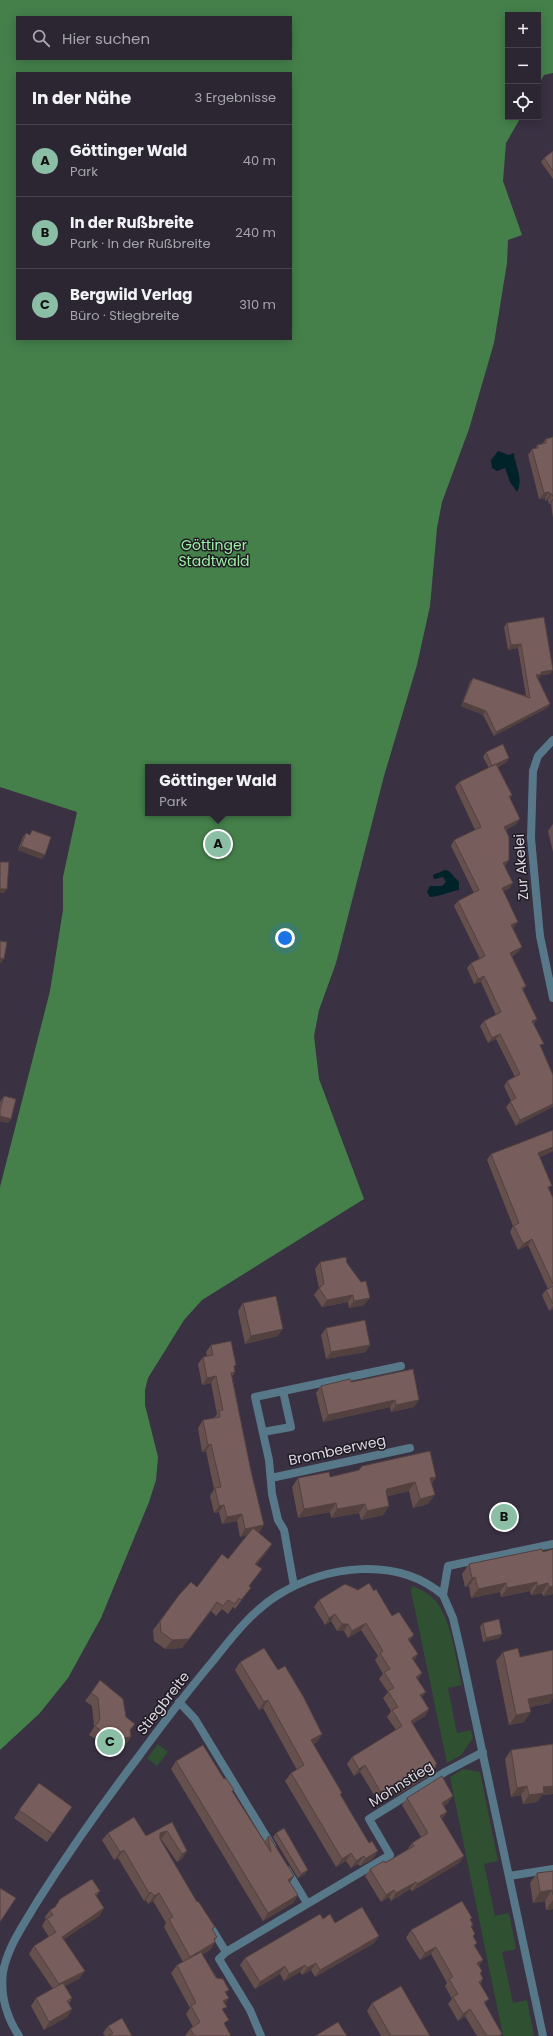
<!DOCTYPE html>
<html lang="de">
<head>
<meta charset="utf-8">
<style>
	:root { --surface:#2c2532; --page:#342d3a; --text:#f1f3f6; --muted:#a6a5ac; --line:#48424d; --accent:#8abfa5 }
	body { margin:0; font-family:Poppins,sans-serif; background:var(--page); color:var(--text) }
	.controls { position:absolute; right:12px; top:12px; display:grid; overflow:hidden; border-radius:0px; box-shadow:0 2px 10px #0003 }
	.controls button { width:36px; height:36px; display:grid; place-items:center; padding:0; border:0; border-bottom:1px solid var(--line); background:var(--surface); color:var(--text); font:20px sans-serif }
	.you { position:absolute; left:285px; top:938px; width:14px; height:14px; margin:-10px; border:3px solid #fff; border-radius:50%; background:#1a73e8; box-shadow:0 0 0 6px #1a73e833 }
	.badge { display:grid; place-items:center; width:26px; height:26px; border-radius:50%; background:var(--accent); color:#111; font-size:13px; font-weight:700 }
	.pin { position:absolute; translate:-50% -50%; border:2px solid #fff; box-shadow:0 1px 4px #0006 }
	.popup { position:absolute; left:145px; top:764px; width:146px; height:52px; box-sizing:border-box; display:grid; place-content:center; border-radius:0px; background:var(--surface); filter:drop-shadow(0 1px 3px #0005); font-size:13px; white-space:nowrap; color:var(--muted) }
	.popup b { font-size:15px; color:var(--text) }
	.popup::after { content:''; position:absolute; left:50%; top:100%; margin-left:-8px; border:8px solid transparent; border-top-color:var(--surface) }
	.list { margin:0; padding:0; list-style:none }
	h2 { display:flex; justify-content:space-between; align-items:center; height:52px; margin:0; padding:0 16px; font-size:17px }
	h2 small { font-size:13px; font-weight:400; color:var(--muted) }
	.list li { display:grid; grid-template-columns:26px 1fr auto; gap:12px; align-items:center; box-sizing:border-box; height:72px; padding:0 16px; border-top:1px solid var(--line) }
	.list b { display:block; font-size:15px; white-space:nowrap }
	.list p { margin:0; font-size:13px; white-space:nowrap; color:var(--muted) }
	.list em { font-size:13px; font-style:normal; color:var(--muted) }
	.icon { flex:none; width:22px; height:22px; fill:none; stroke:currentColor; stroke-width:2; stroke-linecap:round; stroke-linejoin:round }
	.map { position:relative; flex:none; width:553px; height:2036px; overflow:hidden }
	.search { position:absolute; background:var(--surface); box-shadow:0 2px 10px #0003; left:16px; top:16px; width:276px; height:44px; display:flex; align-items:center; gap:10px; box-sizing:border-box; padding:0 14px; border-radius:0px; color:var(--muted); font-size:15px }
	.panel { position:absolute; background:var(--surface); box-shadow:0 2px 10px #0003; left:16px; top:72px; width:276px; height:268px; border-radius:0px }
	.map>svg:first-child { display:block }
</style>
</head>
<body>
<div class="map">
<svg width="553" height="2036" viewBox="0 0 553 2036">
	<rect width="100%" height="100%" fill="#3a3143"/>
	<path fill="#2f5132" d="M 412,1586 C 422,1590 432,1595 438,1604 C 452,1624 456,1661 462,1685 L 448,1688 L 457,1733 L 471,1730 L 473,1738 L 461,1755 L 447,1763 L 411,1591 Z
		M 158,1744 L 168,1752 L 157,1766 L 147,1758 Z
		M 463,1769 L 480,1772 L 498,1861 L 484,1864 L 495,1916 L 509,1913 L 516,1949 L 502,1952 L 513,2003 L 527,2000 L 534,2035 L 531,2036 L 503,2036 L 450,1777 Z"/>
	<path fill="#45804b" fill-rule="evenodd" d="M 0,0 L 553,0 L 553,73 L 544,75 L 538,86 L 538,15 L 508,15 L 508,117 L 521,117 L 506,143 L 503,181 L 522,235 L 508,240 L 507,263 L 494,343 L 469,429 L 442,502 L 437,528 L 430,606 L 417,665 L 384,776 L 336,963 L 319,1010 L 314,1036 L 319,1079 L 364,1199 L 202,1300 L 184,1320 L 148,1378 L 145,1390 L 145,1405 L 158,1457 L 156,1480 L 149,1502 L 101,1618 L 68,1678 L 39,1714 L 0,1750 L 0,1187 L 50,991 L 63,910 L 63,877 L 77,812 L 0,787 ZM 17,17 L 291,17 L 291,59 L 17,59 ZM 17,73 L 291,73 L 291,339 L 17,339 ZM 148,767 L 288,767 L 288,813 L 148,813 Z"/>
	<path fill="#002329" d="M 498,451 L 509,455 L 514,453 C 515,467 524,478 517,492 L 510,482 L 505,468 L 497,471 L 492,468 L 491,460 Z
		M 445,870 L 449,871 L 459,882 L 459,890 C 451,891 435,898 430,897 L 427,892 L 430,886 L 442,886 L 446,882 L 443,877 L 434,879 L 433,875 Z"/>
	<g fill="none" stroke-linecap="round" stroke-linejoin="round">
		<path stroke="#577888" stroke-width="8" d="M 553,740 L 538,756 L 533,771 L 531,838 L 540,936 L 553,998
			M 263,1432 L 291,1427 L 283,1391
			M 271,1478 L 410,1448
			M 294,1586 L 284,1530 L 278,1520 L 272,1494 L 269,1460 L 255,1397 L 401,1366
			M 179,1702 L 195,1719 L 272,1846
			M 287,1870 L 307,1903
			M 509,1876 L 553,1869
			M 212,1929 L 226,1952
			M 19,2036 C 6,2016 0,1996 3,1972 C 8,1946 24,1924 37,1902 C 68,1853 101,1806 136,1760 C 161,1726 186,1693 213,1661 C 232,1637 252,1611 278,1595 C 327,1565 397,1556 443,1595
			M 261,2036 L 250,2010 L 219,1959 L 226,1952 L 390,1855 L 369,1819 L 445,1772 L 483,1752
			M 543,2036 L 461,1652 L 453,1618 L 443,1595 L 448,1566 L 553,1544"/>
	</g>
	<path fill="#66504e" d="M 553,151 L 553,179 L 541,162 L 544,158 Z
		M 553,437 L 553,518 L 551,504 L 549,504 L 548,500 L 545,501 L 545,498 L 539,499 L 528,455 L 532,449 L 535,449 L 537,445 L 542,444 L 546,439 Z
		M 507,623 L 550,674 L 541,675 L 539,678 L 538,678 L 550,704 L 547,708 L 494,736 L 483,715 L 461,706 L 470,682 L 473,678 L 526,696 L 518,648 L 508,650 L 504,627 Z
		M 486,752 L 507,762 L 498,767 L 512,795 L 510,798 L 520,819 L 516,824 L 506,830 L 509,860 L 505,866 L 510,888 L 503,891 L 514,927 L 513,928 L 522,947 L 518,952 L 512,956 L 526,986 L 523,990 L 537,1019 L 534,1024 L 541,1047 L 553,1075 L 516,1126 L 506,1107 L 511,1101 L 504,1086 L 507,1081 L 515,1077 L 496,1039 L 488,1043 L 480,1026 L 484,1021 L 496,1015 L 481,982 L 474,984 L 467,968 L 471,963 L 480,959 L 454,906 L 458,901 L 474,893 L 451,846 L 454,840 L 475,830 L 455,787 L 459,782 L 489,768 L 483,757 Z
		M 553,824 L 553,852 L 548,831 Z
		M 32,830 L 42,859 L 18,850 L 23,837 L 26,833 L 29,835 Z
		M 4,1096 L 11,1119 L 8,1123 L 0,1121 L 0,1103 L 1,1100 Z
		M 553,1151 L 540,1157 L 549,1189 L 553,1198 L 553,1309 L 549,1311 L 542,1295 L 546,1290 L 548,1289 L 528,1245 L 518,1250 L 510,1232 L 513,1226 L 487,1160 L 491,1154 Z
		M 320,1262 L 347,1263 L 364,1305 L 349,1308 L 348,1302 L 322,1307 L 314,1295 L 319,1288 L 315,1269 Z
		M 243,1303 L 278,1336 L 245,1344 L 238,1311 Z
		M 326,1328 L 370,1345 L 365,1352 L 326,1359 L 321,1335 Z
		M 211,1345 L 234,1367 L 235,1372 L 232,1376 L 259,1532 L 266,1553 L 256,1565 L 262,1569 L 249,1586 L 244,1597 L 235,1609 L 233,1607 L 228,1614 L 222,1609 L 216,1616 L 211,1611 L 182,1648 L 165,1649 L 154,1641 L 153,1630 L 160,1621 L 228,1559 L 247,1535 L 240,1537 L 237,1521 L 222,1524 L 219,1512 L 214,1513 L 210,1496 L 214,1489 L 206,1451 L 202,1452 L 198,1428 L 203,1420 L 214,1418 L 217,1414 L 211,1383 L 202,1385 L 198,1364 L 203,1357 L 207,1356 L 206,1352 Z
		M 351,1382 L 414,1407 L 391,1412 L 390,1407 L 323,1422 L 316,1393 L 321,1386 Z
		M 330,1477 L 436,1477 L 432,1483 L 428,1504 L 413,1508 L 409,1491 L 387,1496 L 389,1506 L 383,1515 L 361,1520 L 359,1513 L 331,1518 L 330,1512 L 298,1518 L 292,1487 L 298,1478 Z
		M 542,1549 L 553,1594 L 543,1596 L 542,1593 L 531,1595 L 530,1591 L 501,1597 L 500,1592 L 471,1598 L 469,1586 L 465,1587 L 462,1574 L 469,1564 Z
		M 358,1590 L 374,1591 L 410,1641 L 418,1654 L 414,1660 L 422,1673 L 418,1679 L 422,1697 L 429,1709 L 425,1716 L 412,1724 L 435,1766 L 432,1774 L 397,1795 L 395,1793 L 379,1803 L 360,1772 L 354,1776 L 347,1764 L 352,1757 L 396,1730 L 387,1717 L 391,1711 L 383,1698 L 388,1692 L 379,1679 L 383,1674 L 375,1660 L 378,1656 L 361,1630 L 348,1638 L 344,1631 L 337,1631 L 331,1621 L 325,1625 L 314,1607 L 319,1600 Z
		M 483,1623 L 502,1634 L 499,1638 L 483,1642 L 480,1627 Z
		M 553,1650 L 553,1699 L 552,1699 L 550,1703 L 530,1707 L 524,1722 L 509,1725 L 496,1661 L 503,1652 L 520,1657 Z
		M 240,1662 L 278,1670 L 322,1734 L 317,1742 L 313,1744 L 342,1793 L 340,1796 L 373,1859 L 360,1866 L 358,1864 L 351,1868 L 346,1861 L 336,1867 L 285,1781 L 291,1773 L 297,1770 L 263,1708 L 259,1710 L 235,1670 Z
		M 91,1693 L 126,1717 L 130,1730 L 131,1737 L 125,1745 L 118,1746 L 113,1753 L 104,1746 L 96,1746 L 96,1739 L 89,1735 L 94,1727 L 92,1706 L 85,1701 Z
		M 553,1744 L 553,1794 L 542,1795 L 537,1802 L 523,1804 L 521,1795 L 511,1797 L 505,1759 L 511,1750 Z
		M 176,1761 L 224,1779 L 264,1842 L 268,1837 L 294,1876 L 290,1882 L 298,1895 L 293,1903 L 263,1921 L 171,1769 Z
		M 39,1783 L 72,1807 L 47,1842 L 14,1818 Z
		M 407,1798 L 448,1803 L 444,1806 L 447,1812 L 442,1819 L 464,1856 L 459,1863 L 412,1891 L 410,1889 L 391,1901 L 389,1897 L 381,1902 L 365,1876 L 370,1869 L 385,1863 L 407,1850 L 412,1843 L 421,1837 L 402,1805 Z
		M 172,1822 L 187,1851 L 182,1859 L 177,1862 L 161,1839 L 160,1839 L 217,1937 L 214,1941 L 215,1942 L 210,1950 L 202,1954 L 227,1994 L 223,2011 L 225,2026 L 231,2036 L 185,2036 L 190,2029 L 193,2027 L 186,2014 L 190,2008 L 171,1973 L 177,1965 L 183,1962 L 164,1927 L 166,1923 L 153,1901 L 148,1904 L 146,1900 L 144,1901 L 118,1858 L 114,1860 L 102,1840 L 108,1833 L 146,1836 Z
		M 276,1833 L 305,1874 L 298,1878 L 273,1837 Z
		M 553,1871 L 553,1909 L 546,1910 L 545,1901 L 533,1903 L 530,1883 L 537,1873 Z
		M 100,1891 L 96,1896 L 104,1908 L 99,1916 L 64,1939 L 80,1978 L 65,1986 L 72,1998 L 69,2003 L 72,2009 L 67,2017 L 44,2030 L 31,2006 L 36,1998 L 53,1989 L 29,1954 L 34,1946 L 49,1937 L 42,1926 L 46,1919 L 45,1917 L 50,1910 Z
		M 472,1918 L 470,1920 L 473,1925 L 471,1928 L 475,1934 L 473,1937 L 477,1943 L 475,1946 L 483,1960 L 479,1965 L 482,1971 L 481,1974 L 483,1979 L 480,1984 L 485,2004 L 502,2034 L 500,2036 L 477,2036 L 465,2016 L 458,2021 L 448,2004 L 452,1999 L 445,1986 L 447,1983 L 431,1954 L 420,1960 L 406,1938 L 411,1930 Z
		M 323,1919 L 379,1936 L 374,1943 L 315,1977 L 311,1970 L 302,1975 L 300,1972 L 284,1981 L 280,1974 L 255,1989 L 240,1965 L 245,1958 Z
		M 372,2003 L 430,2036 L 381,2036 L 367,2011 Z
		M 108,2026 L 132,2036 L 105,2036 L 103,2033 Z"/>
	<path fill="#534140" d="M 549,492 L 545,498 L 539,499 L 544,493 Z
		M 550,494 L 552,494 L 548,500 L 545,501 Z
		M 553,498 L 553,500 L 551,504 L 549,504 Z
		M 521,644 L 518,648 L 508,650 L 511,645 Z
		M 553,670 L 550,674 L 541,675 L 539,678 L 533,679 L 536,675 L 541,672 Z
		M 463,702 L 486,711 L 483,715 L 461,706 Z
		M 550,704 L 547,708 L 494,736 L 496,732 Z
		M 509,758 L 507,762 L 490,770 L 493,766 Z
		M 520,819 L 516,824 L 501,832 L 504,827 Z
		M 21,846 L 45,855 L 42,859 L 18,850 Z
		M 509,860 L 506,865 L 500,868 L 503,863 Z
		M 513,883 L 510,888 L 498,894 L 502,888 Z
		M 0,889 L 7,889 L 4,893 L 0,893 Z
		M 518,922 L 514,927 L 508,931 L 511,925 Z
		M 522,947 L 518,952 L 506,958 L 510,953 Z
		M 0,958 L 4,959 L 1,963 L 0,963 Z
		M 484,976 L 481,982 L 474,984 L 478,979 Z
		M 537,1019 L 533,1024 L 532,1021 Z
		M 500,1034 L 496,1039 L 488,1043 L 492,1038 Z
		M 553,1104 L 553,1107 L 516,1126 L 520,1120 Z
		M 0,1116 L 11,1119 L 8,1123 L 0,1121 Z
		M 553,1147 L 553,1151 L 534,1159 L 538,1153 Z
		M 532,1239 L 528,1245 L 518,1250 L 523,1244 Z
		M 353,1295 L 348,1302 L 322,1307 L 327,1300 Z
		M 370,1298 L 364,1305 L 349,1308 L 354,1301 Z
		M 553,1306 L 553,1309 L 549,1311 Z
		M 283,1329 L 278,1336 L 245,1344 L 251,1336 Z
		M 370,1345 L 365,1352 L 326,1359 L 331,1352 Z
		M 216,1376 L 211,1383 L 202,1385 L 207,1378 Z
		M 395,1400 L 390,1407 L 323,1422 L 328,1415 Z
		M 419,1400 L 414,1407 L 391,1412 L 396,1405 Z
		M 211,1444 L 206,1451 L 202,1452 L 208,1445 Z
		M 436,1477 L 430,1486 L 430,1478 Z
		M 415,1482 L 409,1491 L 381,1498 L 387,1489 Z
		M 435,1495 L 428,1504 L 413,1508 L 420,1499 Z
		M 336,1503 L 330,1512 L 298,1518 L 304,1509 Z
		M 365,1504 L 359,1513 L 331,1518 L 337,1509 Z
		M 224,1505 L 219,1512 L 214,1513 L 219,1506 Z
		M 389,1506 L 383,1515 L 361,1520 L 367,1511 Z
		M 242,1514 L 237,1521 L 222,1524 L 227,1517 Z
		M 264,1525 L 259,1533 L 240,1537 L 245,1529 Z
		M 272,1544 L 266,1553 L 249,1574 L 255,1564 Z
		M 475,1577 L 469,1586 L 465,1587 L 472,1578 Z
		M 537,1582 L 530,1591 L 501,1597 L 507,1588 Z
		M 506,1583 L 500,1592 L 471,1598 L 478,1589 Z
		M 548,1583 L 542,1593 L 531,1595 L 537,1586 Z
		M 553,1586 L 553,1594 L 543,1596 L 549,1587 Z
		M 217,1602 L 182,1648 L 165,1649 L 172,1640 Z
		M 335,1614 L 331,1621 L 325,1625 L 329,1618 Z
		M 366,1623 L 361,1630 L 348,1638 L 352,1631 Z
		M 342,1624 L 348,1624 L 344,1631 L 337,1631 Z
		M 502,1634 L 499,1638 L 483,1642 L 486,1638 Z
		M 414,1635 L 409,1642 L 408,1639 Z
		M 418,1654 L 413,1661 L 412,1658 Z
		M 422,1673 L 417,1680 L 416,1677 Z
		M 426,1692 L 421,1699 L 420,1695 Z
		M 553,1694 L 553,1699 L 552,1699 L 550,1703 L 521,1709 L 528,1699 Z
		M 268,1700 L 263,1708 L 259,1710 L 264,1702 Z
		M 429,1709 L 425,1716 L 406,1728 L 411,1721 Z
		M 531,1712 L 524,1722 L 509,1725 L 516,1715 Z
		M 322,1734 L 317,1742 L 306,1748 L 311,1740 Z
		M 131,1737 L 125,1745 L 118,1746 L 113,1753 L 123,1738 Z
		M 102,1738 L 109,1738 L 104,1746 L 96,1746 Z
		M 437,1764 L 433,1769 L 436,1767 L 432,1774 L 397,1795 L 401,1789 Z
		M 365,1765 L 360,1772 L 354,1776 L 359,1769 Z
		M 400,1786 L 395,1793 L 379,1803 L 383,1796 Z
		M 527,1786 L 521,1795 L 511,1797 L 517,1788 Z
		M 553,1786 L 553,1794 L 542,1795 L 537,1802 L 523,1804 L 529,1795 L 543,1787 Z
		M 453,1796 L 448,1803 L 437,1810 L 442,1803 Z
		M 447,1812 L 442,1819 L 435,1823 L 440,1816 Z
		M 167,1831 L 161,1839 L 154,1841 L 160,1833 Z
		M 124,1850 L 118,1858 L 114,1860 L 120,1852 Z
		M 187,1851 L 182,1859 L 177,1862 L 182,1854 Z
		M 378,1851 L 373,1859 L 360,1866 L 365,1859 Z
		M 351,1853 L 346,1861 L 336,1867 L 342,1859 Z
		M 364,1856 L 358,1864 L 351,1868 L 356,1861 Z
		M 464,1856 L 459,1863 L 412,1891 L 417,1884 Z
		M 308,1870 L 305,1874 L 298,1878 L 301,1874 Z
		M 294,1876 L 289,1884 L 288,1880 Z
		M 416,1882 L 410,1889 L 391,1901 L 396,1893 Z
		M 394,1890 L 389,1897 L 381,1902 L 386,1895 Z
		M 552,1890 L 545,1901 L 533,1903 L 540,1892 Z
		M 151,1892 L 146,1900 L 144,1901 L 149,1893 Z
		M 159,1893 L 153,1901 L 148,1904 L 154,1896 Z
		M 298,1895 L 293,1903 L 263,1921 L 268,1913 Z
		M 553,1900 L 553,1909 L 546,1910 Z
		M 104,1908 L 99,1916 L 57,1944 L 62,1937 Z
		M 379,1936 L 374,1943 L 315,1977 L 320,1970 Z
		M 217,1937 L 212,1944 L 215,1942 L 210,1950 L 184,1965 L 190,1957 Z
		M 436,1947 L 431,1954 L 420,1960 L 425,1953 Z
		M 483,1960 L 478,1967 L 477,1963 Z
		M 316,1963 L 311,1970 L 302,1975 L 307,1968 Z
		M 305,1965 L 300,1972 L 284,1981 L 289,1974 Z
		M 285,1966 L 280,1974 L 255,1989 L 260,1982 Z
		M 85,1971 L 80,1978 L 54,1992 L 59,1984 Z
		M 229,1998 L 224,2006 L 223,2001 Z
		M 489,1999 L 484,2006 L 484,2002 Z
		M 72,2009 L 67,2017 L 44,2030 L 49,2022 Z
		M 470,2009 L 465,2016 L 458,2021 L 463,2014 Z"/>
	<path fill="#775d5b" stroke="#534140" d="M 553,151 L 553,171 L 544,158 Z
		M 553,437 L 553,497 L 552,494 L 550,494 L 549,492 L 544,493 L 532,449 L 538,448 L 537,445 L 546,443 L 546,439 Z
		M 544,617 L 553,670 L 541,672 L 542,674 L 536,675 L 550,704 L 496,732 L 486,711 L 463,702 L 473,678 L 530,698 L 521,644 L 511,645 L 507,623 Z
		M 503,744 L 509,758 L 492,766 L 486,752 Z
		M 496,764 L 512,795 L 509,796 L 520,819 L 504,827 L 509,837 L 509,860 L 503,863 L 513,883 L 502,888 L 518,922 L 511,925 L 522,947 L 510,953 L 526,986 L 522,988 L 537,1019 L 532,1021 L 544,1044 L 540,1045 L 553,1075 L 553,1104 L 520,1120 L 510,1101 L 516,1098 L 507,1081 L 520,1074 L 500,1034 L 492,1038 L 484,1021 L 501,1012 L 484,976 L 478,979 L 471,963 L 485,956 L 458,901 L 479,890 L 454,840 L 481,827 L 459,782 Z
		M 32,830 L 51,837 L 45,855 L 21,846 L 26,833 L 30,835 Z
		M 0,862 L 9,862 L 7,889 L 0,889 Z
		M 0,941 L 7,942 L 4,959 L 0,958 Z
		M 4,1096 L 16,1099 L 11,1119 L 0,1116 L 0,1109 Z
		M 553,1130 L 553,1147 L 538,1153 L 552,1186 L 548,1187 L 553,1198 L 553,1284 L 532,1239 L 523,1244 L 514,1226 L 519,1223 L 491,1154 Z
		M 346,1257 L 347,1263 L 361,1282 L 366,1281 L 370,1298 L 354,1301 L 353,1295 L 327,1300 L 319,1288 L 324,1284 L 320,1262 Z
		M 553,1286 L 553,1304 L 546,1290 Z
		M 276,1296 L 283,1329 L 251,1336 L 243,1303 Z
		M 365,1320 L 370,1345 L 331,1352 L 326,1328 Z
		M 231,1341 L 236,1365 L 234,1366 L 235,1372 L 231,1373 L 251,1471 L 264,1525 L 245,1529 L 242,1514 L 227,1517 L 224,1505 L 219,1506 L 215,1488 L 221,1487 L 211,1444 L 208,1445 L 203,1420 L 220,1417 L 219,1411 L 223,1410 L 216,1376 L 207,1378 L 203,1357 L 213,1355 L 211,1345 Z
		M 413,1369 L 419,1400 L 396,1405 L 395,1400 L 328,1415 L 321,1386 L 350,1379 L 351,1382 L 361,1380 Z
		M 430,1451 L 436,1477 L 430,1478 L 435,1495 L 420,1499 L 415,1482 L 387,1489 L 386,1491 L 389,1506 L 367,1511 L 365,1504 L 337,1509 L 336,1503 L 304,1509 L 298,1478 L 329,1472 L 330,1477 L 359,1470 L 362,1466 Z
		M 253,1528 L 272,1544 L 255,1564 L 262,1569 L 249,1586 L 251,1588 L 241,1600 L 239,1598 L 235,1604 L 228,1600 L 223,1606 L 217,1602 L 189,1639 L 172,1640 L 161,1632 L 160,1621 L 179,1595 L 191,1582 L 197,1587 L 222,1554 L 228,1559 Z
		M 542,1549 L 543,1552 L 553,1549 L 553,1586 L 549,1587 L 548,1583 L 537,1586 L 537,1582 L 507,1588 L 506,1583 L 478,1589 L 475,1577 L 472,1578 L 469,1564 Z
		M 369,1583 L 374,1591 L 376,1589 L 392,1616 L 399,1612 L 414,1635 L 408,1639 L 418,1654 L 412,1658 L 422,1673 L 416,1677 L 426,1692 L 420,1695 L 429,1709 L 411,1721 L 437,1764 L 435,1765 L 436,1767 L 401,1789 L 400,1786 L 383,1796 L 365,1765 L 359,1769 L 352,1757 L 402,1726 L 392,1710 L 398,1707 L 388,1691 L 394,1688 L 384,1672 L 390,1669 L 380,1653 L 383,1651 L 366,1623 L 352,1631 L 348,1624 L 342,1624 L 335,1614 L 329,1618 L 319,1600 L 345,1584 L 358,1590 Z
		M 499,1619 L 502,1634 L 486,1638 L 483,1623 Z
		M 264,1648 L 278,1670 L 285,1666 L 303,1696 L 322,1734 L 311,1740 L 342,1793 L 340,1794 L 369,1843 L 372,1841 L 378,1851 L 365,1859 L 364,1856 L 356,1861 L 351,1853 L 342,1859 L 291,1773 L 304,1765 L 268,1700 L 264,1702 L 240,1662 Z
		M 518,1648 L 520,1657 L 553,1650 L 553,1694 L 528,1699 L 531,1712 L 516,1715 L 503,1652 Z
		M 100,1680 L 123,1699 L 126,1717 L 135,1724 L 130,1730 L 131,1737 L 123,1738 L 118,1745 L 109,1738 L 102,1738 L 101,1731 L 95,1726 L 100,1720 L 98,1698 L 91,1693 Z
		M 553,1744 L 553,1786 L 543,1787 L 544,1793 L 529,1795 L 527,1786 L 517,1788 L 511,1750 Z
		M 203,1745 L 224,1779 L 226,1778 L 234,1790 L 232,1791 L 271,1852 L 268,1837 L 269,1836 L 294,1876 L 288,1880 L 298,1895 L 268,1913 L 176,1761 Z
		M 442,1776 L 453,1796 L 442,1803 L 447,1812 L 440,1816 L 464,1856 L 417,1884 L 416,1882 L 396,1893 L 394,1890 L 386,1895 L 370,1869 L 384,1861 L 385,1863 L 414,1846 L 412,1843 L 428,1833 L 407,1798 Z
		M 39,1783 L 72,1807 L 53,1834 L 19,1810 Z
		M 134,1817 L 146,1836 L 172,1822 L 187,1851 L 182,1854 L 167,1831 L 160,1833 L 160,1839 L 197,1902 L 198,1901 L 215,1927 L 212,1929 L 217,1937 L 214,1939 L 215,1942 L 190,1957 L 169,1919 L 173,1917 L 159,1893 L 154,1896 L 151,1892 L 149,1893 L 124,1850 L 120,1852 L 108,1833 Z
		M 284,1828 L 308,1870 L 301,1874 L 276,1833 Z
		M 553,1871 L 553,1895 L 552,1890 L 540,1892 L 537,1873 Z
		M 92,1879 L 100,1891 L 95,1894 L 104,1908 L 62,1937 L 85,1971 L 59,1984 L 34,1946 L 56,1932 L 47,1919 L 53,1915 L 50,1910 L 55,1907 L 60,1899 Z
		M 0,1888 L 16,1898 L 0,1922 Z
		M 462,1901 L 472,1918 L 470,1919 L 473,1925 L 471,1926 L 475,1934 L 473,1936 L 477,1943 L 474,1945 L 483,1960 L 477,1963 L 482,1971 L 480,1973 L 483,1979 L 479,1982 L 489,1999 L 484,2002 L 502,2034 L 498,2036 L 487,2036 L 470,2009 L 463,2014 L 453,1997 L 458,1994 L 449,1979 L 453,1977 L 436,1947 L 425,1953 L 411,1930 Z
		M 362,1907 L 379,1936 L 320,1970 L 316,1963 L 307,1968 L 305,1965 L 289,1974 L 285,1966 L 260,1982 L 245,1958 L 320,1914 L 323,1919 L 330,1914 L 335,1923 Z
		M 201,1952 L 216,1978 L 223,1979 L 229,1990 L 225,1992 L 229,1998 L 223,2001 L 227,2007 L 222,2009 L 229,2020 L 224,2023 L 231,2036 L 195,2036 L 190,2029 L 200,2022 L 191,2006 L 196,2003 L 177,1965 Z
		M 63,1983 L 72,1998 L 67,2001 L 72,2009 L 49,2022 L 36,1998 Z
		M 401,1986 L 430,2036 L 391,2036 L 372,2003 Z
		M 122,2018 L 132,2036 L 108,2036 L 113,2033 L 108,2026 Z
		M 338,2022 L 347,2036 L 315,2036 Z"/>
	<g text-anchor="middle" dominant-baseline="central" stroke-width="3" stroke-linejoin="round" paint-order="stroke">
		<g font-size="14" fill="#9ef0a4" stroke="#1f1b23">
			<text x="214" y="545">Göttinger<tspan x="214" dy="16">Stadtwald</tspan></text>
		</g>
		<g font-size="14" fill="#ddd8e3" stroke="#1f1b23">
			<text transform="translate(521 867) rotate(-94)">Zur Akelei</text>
			<text transform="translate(337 1450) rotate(-12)">Brombeerweg</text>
			<text transform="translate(163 1703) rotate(-52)">Stiegbreite</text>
			<text transform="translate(401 1784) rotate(-32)">Mohnstieg</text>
		</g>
	</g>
</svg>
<div class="controls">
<button>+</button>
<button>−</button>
<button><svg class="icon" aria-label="locate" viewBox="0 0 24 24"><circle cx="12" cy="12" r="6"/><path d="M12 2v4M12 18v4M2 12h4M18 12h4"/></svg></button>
</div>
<div class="you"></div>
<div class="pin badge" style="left:218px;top:844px">A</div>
<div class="popup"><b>Göttinger Wald</b>Park</div>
<div class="pin badge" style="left:504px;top:1517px">B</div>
<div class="pin badge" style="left:110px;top:1742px">C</div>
<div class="search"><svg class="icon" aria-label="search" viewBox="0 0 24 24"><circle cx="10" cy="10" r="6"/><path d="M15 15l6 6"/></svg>Hier suchen</div>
<section class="panel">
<h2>In der Nähe<small>3 Ergebnisse</small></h2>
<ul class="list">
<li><span class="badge">A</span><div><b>Göttinger Wald</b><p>Park</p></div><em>40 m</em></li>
<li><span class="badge">B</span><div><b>In der Rußbreite</b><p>Park · In der Rußbreite</p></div><em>240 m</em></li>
<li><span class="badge">C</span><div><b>Bergwild Verlag</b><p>Büro · Stiegbreite</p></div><em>310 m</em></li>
</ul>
</section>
</div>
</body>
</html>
